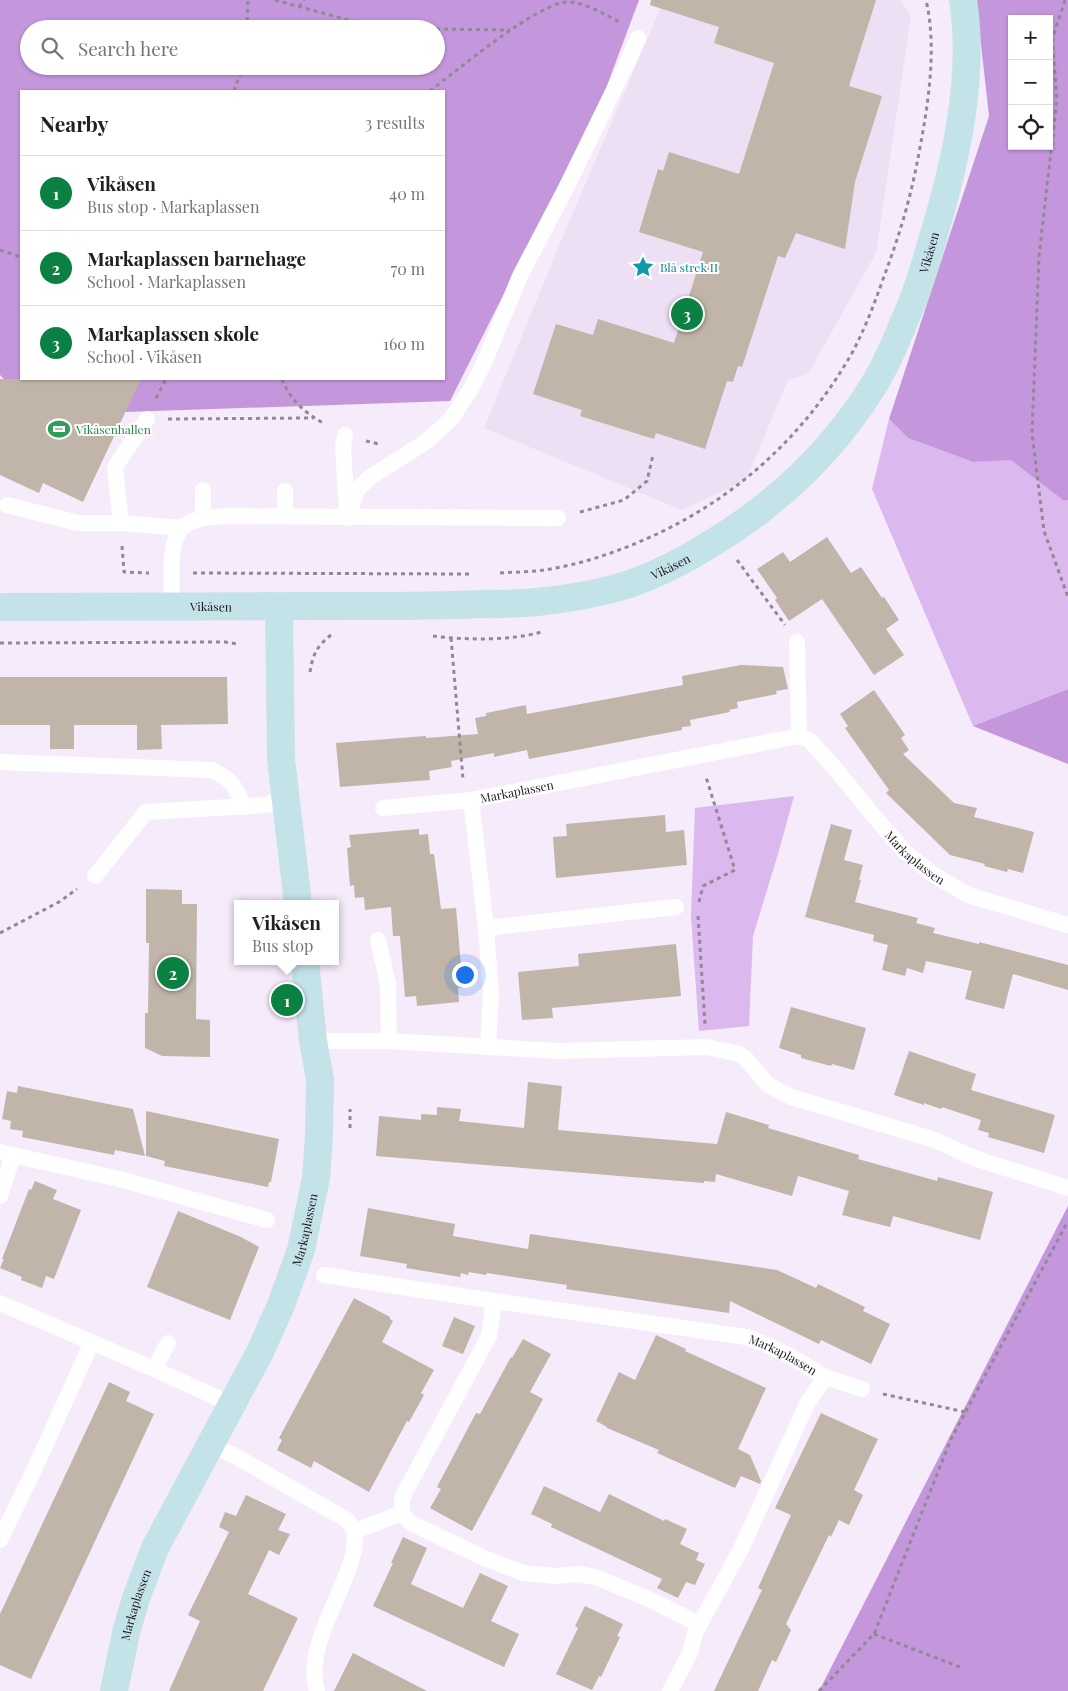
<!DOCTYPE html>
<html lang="en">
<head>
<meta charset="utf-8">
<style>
	:root { --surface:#fff; --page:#f2f2f2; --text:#202124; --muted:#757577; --line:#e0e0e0; --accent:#0b8043 }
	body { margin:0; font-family:"Playfair Display",serif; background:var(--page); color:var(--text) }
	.controls { position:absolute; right:15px; top:15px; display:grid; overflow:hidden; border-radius:0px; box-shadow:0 1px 4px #0004 }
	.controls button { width:45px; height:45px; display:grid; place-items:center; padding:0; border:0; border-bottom:1px solid var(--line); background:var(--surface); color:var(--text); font:25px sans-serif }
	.you { position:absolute; left:464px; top:974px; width:18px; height:18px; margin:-12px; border:4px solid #fff; border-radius:50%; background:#1a73e8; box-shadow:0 0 0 8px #1a73e833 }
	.badge { display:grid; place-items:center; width:32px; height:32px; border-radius:50%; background:var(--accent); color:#fff; font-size:16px; font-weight:700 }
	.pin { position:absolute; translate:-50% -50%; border:2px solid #fff; box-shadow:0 1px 5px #0006 }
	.popup { position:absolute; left:234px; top:900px; width:105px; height:65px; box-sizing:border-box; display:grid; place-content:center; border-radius:0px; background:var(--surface); filter:drop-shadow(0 1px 4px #0005); font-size:16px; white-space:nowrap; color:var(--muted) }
	.popup b { font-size:19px; color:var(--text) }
	.popup::after { content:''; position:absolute; left:50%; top:100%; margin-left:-10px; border:10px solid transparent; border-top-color:var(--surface) }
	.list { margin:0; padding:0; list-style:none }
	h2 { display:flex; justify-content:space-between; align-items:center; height:65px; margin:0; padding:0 20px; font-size:21px }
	h2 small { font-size:16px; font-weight:400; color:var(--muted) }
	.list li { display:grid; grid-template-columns:32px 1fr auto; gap:15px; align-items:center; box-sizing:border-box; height:75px; padding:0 20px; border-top:1px solid var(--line) }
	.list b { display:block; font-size:19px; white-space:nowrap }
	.list p { margin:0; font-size:16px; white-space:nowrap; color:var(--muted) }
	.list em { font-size:16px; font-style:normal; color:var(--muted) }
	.icon { flex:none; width:28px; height:28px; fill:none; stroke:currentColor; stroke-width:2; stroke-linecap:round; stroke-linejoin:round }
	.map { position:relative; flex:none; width:1068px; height:1691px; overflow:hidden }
	.search { position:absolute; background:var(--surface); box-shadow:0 1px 4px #0004; left:20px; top:20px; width:425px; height:55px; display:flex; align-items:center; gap:12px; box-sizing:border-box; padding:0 18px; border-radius:28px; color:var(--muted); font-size:19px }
	.panel { position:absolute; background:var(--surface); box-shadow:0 1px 4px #0004; left:20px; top:90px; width:425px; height:290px; border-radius:0px }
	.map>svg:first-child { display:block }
</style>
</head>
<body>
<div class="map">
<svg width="1068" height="1691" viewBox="0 0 1068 1691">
	<rect width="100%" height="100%" fill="#f5ebfa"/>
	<path fill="#eddff4" d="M 664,0 L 900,0 L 911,16 L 876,253 L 808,374 L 788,380 L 746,480 L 682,510 L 484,428 L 561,241 Z"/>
	<path fill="#dbb8ed" d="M 889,419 L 908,438 L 973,462 L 1011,459 L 1064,501 L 1068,500 L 1068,689 L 973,726 L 872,489 Z
		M 794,796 L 778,854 L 753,936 L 749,1026 L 699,1031 L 691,916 L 695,808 Z"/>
	<path fill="#c497dc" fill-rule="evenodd" d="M 0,0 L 639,0 L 602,99 L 450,401 L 39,415 L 0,375 ZM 29,29 L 436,29 L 436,66 L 29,66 ZM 21,91 L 444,91 L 444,379 L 21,379 Z
		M 976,0 L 1068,0 L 1068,500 L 1064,501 L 1011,460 L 973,462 L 908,438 L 889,419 L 989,116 ZM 1012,19 L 1049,19 L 1049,146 L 1012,146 Z
		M 1068,689 L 1068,764 L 973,726 Z
		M 1068,1206 L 1068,1691 L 819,1691 Z"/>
	<path fill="#c0b5a8" d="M 651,0 L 876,0 L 849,86 L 882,96 L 855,182 L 845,249 L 796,233 L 785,258 L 778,256 L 742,367 L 738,366 L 733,382 L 727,381 L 705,449 L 656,433 L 654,439 L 580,416 L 582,410 L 533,394 L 556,324 L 593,335 L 598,319 L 674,343 L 703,252 L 639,232 L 658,169 L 663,171 L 669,152 L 739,174 L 774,63 L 714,43 L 719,27 L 650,5 Z
		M 0,379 L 141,379 L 83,502 L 43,483 L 39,493 L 0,475 Z
		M 827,537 L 851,573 L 861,567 L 882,598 L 884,597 L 899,620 L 886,629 L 904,655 L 874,675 L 822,599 L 789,621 L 775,600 L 777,598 L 757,569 L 783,552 L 790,562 Z
		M 741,665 L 783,667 L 788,689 L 776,691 L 777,694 L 737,702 L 738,708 L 729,710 L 730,712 L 690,720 L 691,726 L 682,727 L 682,730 L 529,759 L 527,750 L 494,757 L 494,753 L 451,761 L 452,767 L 429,771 L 430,780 L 340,787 L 336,743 L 426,736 L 426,738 L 478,734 L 475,718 L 486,716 L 486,713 L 526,705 L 527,714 L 683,685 L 682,676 Z
		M 0,677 L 227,677 L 228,724 L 161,725 L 162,749 L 137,750 L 137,725 L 74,725 L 74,749 L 50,749 L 50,725 L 0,725 Z
		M 874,690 L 905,735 L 901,738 L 909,750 L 903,754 L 954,803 L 977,808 L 974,817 L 1034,832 L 1023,873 L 1008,869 L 1007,872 L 984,866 L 985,864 L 950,855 L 886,793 L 889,790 L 845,728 L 848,726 L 840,714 Z
		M 665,815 L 666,832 L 684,830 L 687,865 L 556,878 L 553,837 L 567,836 L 566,824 Z
		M 831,824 L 852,830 L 844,860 L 863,865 L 859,880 L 861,880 L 855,902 L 918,918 L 916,923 L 935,928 L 933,933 L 979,944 L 979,942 L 1068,965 L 1068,990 L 1013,974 L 1004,1009 L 965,999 L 972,971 L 926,961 L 923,973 L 907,968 L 905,976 L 882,970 L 888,945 L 873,941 L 874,935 L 805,917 Z
		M 419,829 L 419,835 L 428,834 L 430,854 L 434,854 L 441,909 L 456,908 L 463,988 L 458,988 L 459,1002 L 417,1006 L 416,996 L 405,997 L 400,936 L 393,936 L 391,907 L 365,910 L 364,897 L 355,898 L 354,885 L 350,886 L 347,848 L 351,847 L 349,835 Z
		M 146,889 L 182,890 L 182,904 L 197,904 L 196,1019 L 210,1020 L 210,1057 L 162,1056 L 145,1048 L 145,1013 L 148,1013 L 149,943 L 146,943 Z
		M 676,944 L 681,996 L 552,1008 L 553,1018 L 522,1020 L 518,972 L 579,966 L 578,954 Z
		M 791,1007 L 866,1028 L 854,1070 L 832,1064 L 831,1066 L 812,1061 L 801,1058 L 801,1055 L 779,1048 Z
		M 909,1051 L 976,1074 L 971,1090 L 1055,1115 L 1044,1153 L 988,1137 L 989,1133 L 978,1130 L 981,1120 L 942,1107 L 941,1109 L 924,1103 L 924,1105 L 894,1095 Z
		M 528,1082 L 562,1086 L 558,1130 L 717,1144 L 726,1112 L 769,1125 L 768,1128 L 859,1155 L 858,1159 L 937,1181 L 938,1177 L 993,1192 L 980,1240 L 893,1216 L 890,1227 L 842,1215 L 849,1191 L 798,1176 L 792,1196 L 716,1174 L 715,1182 L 704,1181 L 704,1183 L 376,1156 L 379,1116 L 421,1120 L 421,1114 L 437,1115 L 437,1107 L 461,1109 L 459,1121 L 524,1128 Z
		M 18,1086 L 133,1109 L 145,1156 L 115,1150 L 114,1155 L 22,1137 L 23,1131 L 10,1129 L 11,1121 L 2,1119 L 7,1091 L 17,1093 Z
		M 146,1111 L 279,1139 L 271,1182 L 269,1182 L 268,1187 L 164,1166 L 165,1161 L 146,1156 Z
		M 35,1181 L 57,1190 L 53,1199 L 81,1210 L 54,1279 L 46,1276 L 42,1288 L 21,1280 L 22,1277 L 0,1268 L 4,1259 L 2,1259 L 29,1189 L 31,1190 Z
		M 368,1208 L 455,1224 L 453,1236 L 528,1249 L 530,1234 L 777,1270 L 816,1288 L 818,1284 L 865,1307 L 863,1311 L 890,1324 L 871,1364 L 821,1340 L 819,1344 L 730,1301 L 729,1313 L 566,1289 L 567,1285 L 487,1273 L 486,1275 L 469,1272 L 468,1275 L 461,1273 L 460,1277 L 406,1268 L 407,1264 L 360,1256 Z
		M 178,1211 L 241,1237 L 259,1247 L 230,1320 L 147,1287 Z
		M 354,1298 L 390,1317 L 390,1319 L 393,1321 L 382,1342 L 434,1370 L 421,1393 L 424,1395 L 409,1422 L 407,1421 L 369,1492 L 314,1461 L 311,1468 L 277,1450 L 282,1440 L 279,1438 Z
		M 454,1317 L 475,1326 L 463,1354 L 442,1346 Z
		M 656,1335 L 686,1349 L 685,1351 L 766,1388 L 738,1449 L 750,1455 L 761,1481 L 760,1484 L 741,1476 L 735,1488 L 657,1453 L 659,1450 L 607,1428 L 607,1427 L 596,1421 L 619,1372 L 635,1380 Z
		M 523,1339 L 551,1354 L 530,1392 L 543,1399 L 472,1531 L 430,1508 L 441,1489 L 437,1487 L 476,1413 L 480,1414 L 511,1357 L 512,1358 Z
		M 109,1382 L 130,1392 L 126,1401 L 154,1414 L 31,1679 L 0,1665 L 0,1614 Z
		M 821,1413 L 878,1439 L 854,1490 L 863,1495 L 849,1525 L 839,1520 L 831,1537 L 829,1535 L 786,1624 L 791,1630 L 776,1662 L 772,1660 L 758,1691 L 714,1691 L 762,1590 L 758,1588 L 791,1515 L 775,1508 Z
		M 544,1486 L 600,1512 L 609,1494 L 664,1521 L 665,1519 L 687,1529 L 680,1544 L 699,1553 L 696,1560 L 705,1564 L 695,1585 L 686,1582 L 678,1598 L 657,1588 L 662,1579 L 551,1527 L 552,1524 L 531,1514 Z
		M 246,1495 L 286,1514 L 278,1530 L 290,1534 L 279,1555 L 269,1550 L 248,1594 L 298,1618 L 263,1691 L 169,1691 L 200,1621 L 188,1615 L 229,1532 L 219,1527 L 225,1512 L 236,1516 Z
		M 403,1537 L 427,1548 L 411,1584 L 463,1608 L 480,1573 L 508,1586 L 491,1621 L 519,1634 L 504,1667 L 373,1606 L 393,1563 L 391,1563 Z
		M 585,1606 L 623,1624 L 617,1636 L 620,1637 L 601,1677 L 599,1676 L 592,1690 L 556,1674 L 578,1628 L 575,1626 Z
		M 353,1653 L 427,1691 L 334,1691 Z"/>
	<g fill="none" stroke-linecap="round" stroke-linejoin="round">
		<path stroke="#908994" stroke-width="3" stroke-dasharray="4 4" stroke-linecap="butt" d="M 275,0 L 381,29
			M 1065,0 L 1052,40 L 1057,99 L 1039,256 L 1032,433 L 1044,531 L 1068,597
			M 299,7 L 304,0
			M 247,29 L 248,0
			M 436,29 L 510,30
			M 234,91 L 243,66
			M 430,91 C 455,72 540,1 568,2 C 585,2 606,15 621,23
			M 0,250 L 21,257
			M 282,379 C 290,400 306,414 325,424
			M 156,398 L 166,379
			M 168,419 L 313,418
			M 366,441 L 379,444
			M 580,512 L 624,500 L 647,481 L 653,455
			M 122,546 L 124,572 L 149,573
			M 737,560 L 785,625
			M 193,573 L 471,574
			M 500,573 C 515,572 530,572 544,570 C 584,564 623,550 659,533 C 741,494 807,432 852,353 C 866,327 876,299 886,271 C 899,236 910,200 917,163 C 927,112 938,51 926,0
			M 433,636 C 465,640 511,641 541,632
			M 451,638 L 463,779
			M 0,643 L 225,642 L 238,644
			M 310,672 C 313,654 317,646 331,635
			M 699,902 L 703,886 L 735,870 L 706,777
			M 698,916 L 705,1024
			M 0,933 L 59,902 L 77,889
			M 350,1128 L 350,1109
			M 883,1394 L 965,1412
			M 874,1634 L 960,1667
			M 819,1691 L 874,1634 L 951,1439 L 1068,1221"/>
		<g stroke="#fff" stroke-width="16">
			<path d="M 345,435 L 343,448 L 347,511"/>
			<path d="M 7,505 L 78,523 L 121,523 L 182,528"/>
			<path d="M 285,516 L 285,491"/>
			<path d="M 203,518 L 203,490"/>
			<path d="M 348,518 L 357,490 L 369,478 L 427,441 L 451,419 L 472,387 L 484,363 L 520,276 L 566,188 L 627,63 L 638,38"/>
			<path d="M 121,523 L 115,467 L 147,419"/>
			<path d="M 172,606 C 172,587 167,541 183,527 C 195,517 212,517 227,516 L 558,518"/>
			<path d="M 797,642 L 799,736"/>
			<path d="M 0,762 L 212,770 C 232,779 236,788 244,807"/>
			<path d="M 471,800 L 486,928 L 491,992 L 488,1047"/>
			<path id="s1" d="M 383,808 L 471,800 L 799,736 L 809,740 L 833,766 L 873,815 L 905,852 L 934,875 L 968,895 L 1068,925"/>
			<path d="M 95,876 L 146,812 L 267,805 L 285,795"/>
			<path d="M 486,928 L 676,907"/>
			<path d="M 378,940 L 388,984 L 389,1041"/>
			<path d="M 313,1041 L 389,1041 L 559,1051 L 707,1047 L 739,1054 L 746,1059 L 767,1084 L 791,1097 L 932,1139 L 977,1159 L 1068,1188"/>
			<path d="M 0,1152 L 119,1179 L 267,1220"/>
			<path d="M 0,1196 L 13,1155"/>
			<path d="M 324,1275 L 494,1301"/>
			<path d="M 0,1303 L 154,1369 L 231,1404"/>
			<path d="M 154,1369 L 168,1343"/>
			<path d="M 825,1377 L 862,1389"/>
			<path d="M 210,1444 L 237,1457 L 347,1520 L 355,1531 C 355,1537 355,1544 354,1550 C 345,1595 304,1644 317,1691"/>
			<path d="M 402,1513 L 411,1523 L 484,1558 L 523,1573 L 555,1576 L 578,1574 L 596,1577 L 653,1601 L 699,1624"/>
			<path id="s2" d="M 355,1531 L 402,1513 L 402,1499 L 405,1492 L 489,1336 L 494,1301 L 746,1337 C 775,1346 799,1361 825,1377 L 807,1404 L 741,1549 L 695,1633 L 690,1653 L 670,1691"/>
			<path d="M 0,1540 L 35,1468 L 92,1342"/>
		</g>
		<g stroke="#c4e3e9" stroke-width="28">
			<path id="s3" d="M 0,607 C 118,606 236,607 354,606 C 397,606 440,606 483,604 C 501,604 519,604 537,602 C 568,599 601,593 630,584 C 658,574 685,560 709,545 C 774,506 829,455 870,391 C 887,365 899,334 911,305 C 921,282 927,258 934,234 C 956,161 975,76 963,0"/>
			<path d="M 279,608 L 281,759 L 298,904"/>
			<path id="s4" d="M 114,1691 L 126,1633 L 136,1598 L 155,1548 L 260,1352 L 281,1305 L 301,1250 L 316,1178 L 319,1136 L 320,1079 L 313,1041 L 305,961"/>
		</g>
	</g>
	<defs>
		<g id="sight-bare" transform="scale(1.725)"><path d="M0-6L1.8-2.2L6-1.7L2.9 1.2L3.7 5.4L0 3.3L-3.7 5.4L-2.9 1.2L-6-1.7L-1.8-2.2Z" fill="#0f9aa8" stroke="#fff" stroke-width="2.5" paint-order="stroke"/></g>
		<g id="stadium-bare" transform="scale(1.725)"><path d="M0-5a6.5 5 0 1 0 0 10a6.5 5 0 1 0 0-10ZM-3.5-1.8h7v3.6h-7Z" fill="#2e9e5b" stroke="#fff" stroke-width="2.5" paint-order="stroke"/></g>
	</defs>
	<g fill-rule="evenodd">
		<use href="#sight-bare" x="643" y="267"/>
		<use href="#stadium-bare" x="59" y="429"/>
	</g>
	<g text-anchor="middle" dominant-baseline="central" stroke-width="4" stroke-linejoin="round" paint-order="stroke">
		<g font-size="12" fill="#1a171c" stroke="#fff">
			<text stroke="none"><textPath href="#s3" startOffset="1096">Vikåsen</textPath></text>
			<text stroke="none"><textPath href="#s3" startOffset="676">Vikåsen</textPath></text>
			<text stroke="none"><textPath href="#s3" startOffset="211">Vikåsen</textPath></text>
			<text stroke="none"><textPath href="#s1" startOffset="135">Markaplassen</textPath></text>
			<text stroke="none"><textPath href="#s1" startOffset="592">Markaplassen</textPath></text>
			<text stroke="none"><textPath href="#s4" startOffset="502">Markaplassen</textPath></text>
			<text stroke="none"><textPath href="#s2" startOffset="580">Markaplassen</textPath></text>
			<text stroke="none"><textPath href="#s4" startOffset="89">Markaplassen</textPath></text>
		</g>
		<g font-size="12" fill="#0d838f" stroke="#fff" text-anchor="start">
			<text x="660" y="267">Blå strek II</text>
		</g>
		<g font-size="12" fill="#27864d" stroke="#fff" text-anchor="start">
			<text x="76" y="429">Vikåsenhallen</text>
		</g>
	</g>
</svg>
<div class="controls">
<button>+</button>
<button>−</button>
<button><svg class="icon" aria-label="locate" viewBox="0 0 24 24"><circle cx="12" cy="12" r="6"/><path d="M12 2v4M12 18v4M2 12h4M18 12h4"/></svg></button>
</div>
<div class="you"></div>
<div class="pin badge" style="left:287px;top:1000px">1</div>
<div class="popup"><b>Vikåsen</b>Bus stop</div>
<div class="pin badge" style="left:173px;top:973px">2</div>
<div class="pin badge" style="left:687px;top:314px">3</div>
<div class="search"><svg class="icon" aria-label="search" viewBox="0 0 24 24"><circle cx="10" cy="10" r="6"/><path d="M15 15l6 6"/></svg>Search here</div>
<section class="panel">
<h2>Nearby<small>3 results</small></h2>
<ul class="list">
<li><span class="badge">1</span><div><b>Vikåsen</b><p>Bus stop · Markaplassen</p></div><em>40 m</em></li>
<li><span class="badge">2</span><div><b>Markaplassen barnehage</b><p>School · Markaplassen</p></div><em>70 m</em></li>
<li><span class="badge">3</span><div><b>Markaplassen skole</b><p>School · Vikåsen</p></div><em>160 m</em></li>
</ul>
</section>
</div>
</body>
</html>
